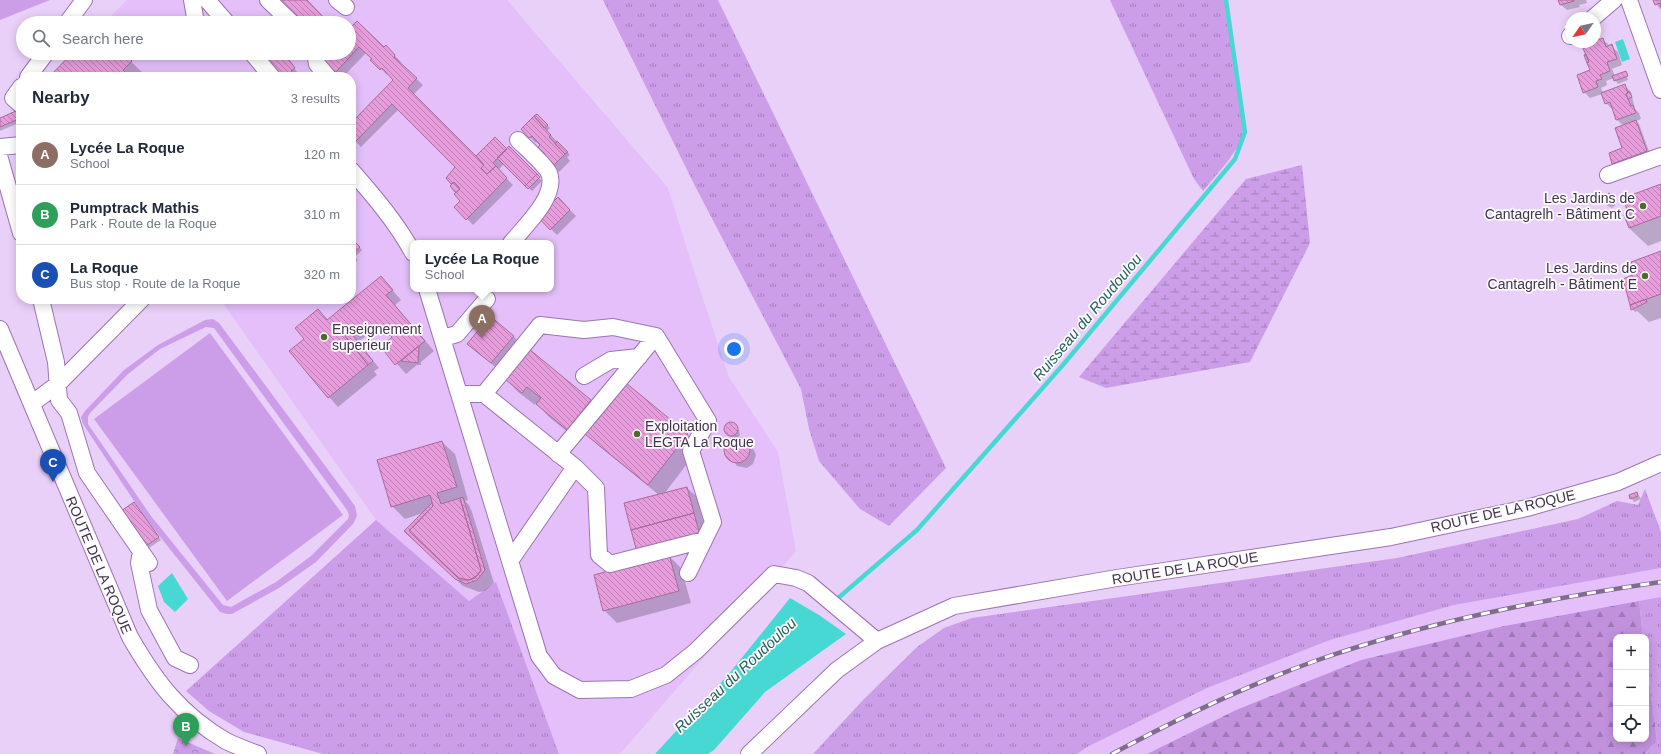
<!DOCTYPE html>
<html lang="en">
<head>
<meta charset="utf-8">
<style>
	:root { --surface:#fff; --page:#f6f6f7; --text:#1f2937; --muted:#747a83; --line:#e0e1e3; --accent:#496e27 }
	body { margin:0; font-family:Arial,sans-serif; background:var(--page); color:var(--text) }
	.controls { position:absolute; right:12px; bottom:12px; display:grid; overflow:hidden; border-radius:8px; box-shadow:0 2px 10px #0003 }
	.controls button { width:36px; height:36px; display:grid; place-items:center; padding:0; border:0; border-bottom:1px solid var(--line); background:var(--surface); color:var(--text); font:20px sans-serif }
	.compass { position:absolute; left:1565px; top:12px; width:36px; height:36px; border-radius:50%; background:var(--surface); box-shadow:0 2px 10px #0003; rotate:236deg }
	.you { position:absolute; left:734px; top:349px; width:14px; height:14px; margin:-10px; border:3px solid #fff; border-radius:50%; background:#1a73e8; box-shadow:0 0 0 6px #1a73e833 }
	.badge { display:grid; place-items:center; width:26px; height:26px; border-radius:50%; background:var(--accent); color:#fff; font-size:13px; font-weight:700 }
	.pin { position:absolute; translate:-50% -33px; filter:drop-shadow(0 1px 2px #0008) }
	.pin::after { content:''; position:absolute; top:21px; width:14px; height:12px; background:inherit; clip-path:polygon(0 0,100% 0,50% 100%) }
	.popup { position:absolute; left:410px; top:240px; width:144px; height:52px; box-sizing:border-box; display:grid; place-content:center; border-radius:8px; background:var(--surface); filter:drop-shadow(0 1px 3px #0005); font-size:13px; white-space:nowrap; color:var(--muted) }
	.popup b { font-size:15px; color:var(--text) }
	.popup::after { content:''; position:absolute; left:50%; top:100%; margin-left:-8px; border:8px solid transparent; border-top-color:var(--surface) }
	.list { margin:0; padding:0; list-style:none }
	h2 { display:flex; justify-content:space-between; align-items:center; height:52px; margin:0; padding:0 16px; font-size:17px }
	h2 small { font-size:13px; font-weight:400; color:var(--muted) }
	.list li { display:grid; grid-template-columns:26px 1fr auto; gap:12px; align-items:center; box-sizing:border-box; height:60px; padding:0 16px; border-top:1px solid var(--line) }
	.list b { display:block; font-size:15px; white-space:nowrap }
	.list p { margin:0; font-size:13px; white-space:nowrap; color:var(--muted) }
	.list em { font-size:13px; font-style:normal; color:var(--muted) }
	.icon { flex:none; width:22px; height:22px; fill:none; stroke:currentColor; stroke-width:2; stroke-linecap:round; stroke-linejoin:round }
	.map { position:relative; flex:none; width:1661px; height:754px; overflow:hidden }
	.search { position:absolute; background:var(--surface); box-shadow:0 2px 10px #0003; left:16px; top:16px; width:340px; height:44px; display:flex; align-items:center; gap:10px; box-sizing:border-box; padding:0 14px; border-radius:22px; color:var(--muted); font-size:15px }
	.panel { position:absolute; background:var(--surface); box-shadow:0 2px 10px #0003; left:16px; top:72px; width:340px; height:232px; border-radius:16px }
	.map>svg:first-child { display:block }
</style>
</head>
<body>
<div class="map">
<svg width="1661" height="754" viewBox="0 0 1661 754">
	<defs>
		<pattern id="grass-tufts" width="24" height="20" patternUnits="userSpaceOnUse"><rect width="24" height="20" fill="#cc9de8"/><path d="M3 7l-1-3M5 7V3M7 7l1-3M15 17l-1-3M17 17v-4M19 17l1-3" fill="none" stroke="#a781be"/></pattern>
		<pattern id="forest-firs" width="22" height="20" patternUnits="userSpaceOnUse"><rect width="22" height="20" fill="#c191de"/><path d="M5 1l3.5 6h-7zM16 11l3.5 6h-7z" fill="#9e77b6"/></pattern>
		<pattern id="wetland-marsh" width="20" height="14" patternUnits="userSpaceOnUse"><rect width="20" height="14" fill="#cc9de8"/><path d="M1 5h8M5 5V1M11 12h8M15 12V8" fill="none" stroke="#a781be"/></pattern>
		<pattern id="park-crowns" width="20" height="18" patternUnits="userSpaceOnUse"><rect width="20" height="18" fill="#cc9de8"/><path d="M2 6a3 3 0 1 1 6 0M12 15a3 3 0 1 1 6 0" fill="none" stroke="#a781be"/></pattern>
		<pattern id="building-back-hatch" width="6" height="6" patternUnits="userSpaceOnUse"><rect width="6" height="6" fill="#e79cdb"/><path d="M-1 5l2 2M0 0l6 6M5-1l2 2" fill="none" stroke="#bd80b4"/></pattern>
	</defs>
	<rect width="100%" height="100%" fill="#e9d0f9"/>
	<path fill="#e4bffa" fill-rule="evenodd" d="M 127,0 L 507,0 L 668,188 L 699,287 L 729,377 L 778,452 L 796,551 L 620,754 L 559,754 L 496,582 L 469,601 L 376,520 L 220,299 L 351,299 L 351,77 L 51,77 L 75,53 L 349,53 L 349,23 L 104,23 ZM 413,243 L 551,243 L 551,289 L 413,289 Z
		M 1661,568 L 1661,597 L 1504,626 L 1361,660 L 1236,710 L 1147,754 L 1077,754 L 1089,746 L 1207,688 L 1330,640 L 1454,605 Z"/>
	<path fill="url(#grass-tufts)" d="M 603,0 L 718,0 L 946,468 L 889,526 L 860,509 L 819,461 L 809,429 L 801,389 L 695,186 Z
		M 1110,0 L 1226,0 L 1245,136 L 1228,161 L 1203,191 L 1194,179 Z
		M 1645,489 L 1661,532 L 1661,568 L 1454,605 L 1330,640 L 1207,688 L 1089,746 L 1077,754 L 813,754 L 864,699 L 917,647 L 944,628 L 972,618 L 1397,558 L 1578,519 L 1617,501 L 1638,505 Z
		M 376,520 L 469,601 L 496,582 L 559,754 L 323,754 L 244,732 L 209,711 L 186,691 Z
		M 1661,597 L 1661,754 L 1645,754 L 1657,740 L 1646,657 L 1646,637 L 1643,637 L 1639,601 Z"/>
	<path fill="url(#forest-firs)" d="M 1639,601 L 1643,637 L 1616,637 L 1616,739 L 1646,739 L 1646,657 L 1657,740 L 1645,754 L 1147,754 L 1236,710 L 1361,660 L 1504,626 Z"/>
	<path fill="url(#wetland-marsh)" d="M 1302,165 L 1310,243 L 1250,362 L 1106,388 L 1079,377 L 1246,179 Z"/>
	<path fill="url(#park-crowns)" d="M 178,738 L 215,754 L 173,754 Z"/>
	<path fill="#cc9de8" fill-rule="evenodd" d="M 0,0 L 50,0 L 0,20 Z
		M 213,319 L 219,323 L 355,506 L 357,516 L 353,524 L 316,562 L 279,588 L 232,614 L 227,614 L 220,612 L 146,519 L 83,424 L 81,417 L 85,411 L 124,370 L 158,345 L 205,320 ZM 206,327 L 214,328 L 347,510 L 349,515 L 348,519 L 311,556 L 276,582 L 231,607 L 223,605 L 151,516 L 88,424 L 88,417 L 90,413 L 128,374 L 160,349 Z
		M 210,333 L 343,515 L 227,601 L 94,419 Z"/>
	<path fill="#47d8d4" d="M 1623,39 L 1630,59 L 1622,62 L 1615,42 Z
		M 172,573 L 188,599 L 175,612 L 164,602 L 158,586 Z
		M 790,598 L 819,615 L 846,634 L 765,692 L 714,750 L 708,754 L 655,754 L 728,675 Z"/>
	<path fill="#0003" d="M 1559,0 L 1586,0 L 1587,3 L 1579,5 L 1580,7 L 1567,10 L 1560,4 Z
		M 1654,0 L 1661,0 L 1661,10 L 1656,4 Z
		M 349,30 L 384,49 L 386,47 L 401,62 L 399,63 L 423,85 L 413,95 L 476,158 L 507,150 L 509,148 L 542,181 L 532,191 L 504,164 L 498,170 L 513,185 L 473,225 L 456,207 L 461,201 L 453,184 L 447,178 L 457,167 L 398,110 L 361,147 L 351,137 L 351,124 L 394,80 L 388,74 L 387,75 L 366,53 L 343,77 L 338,77 L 324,63 L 330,56 L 327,53 L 349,53 Z
		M 1603,40 L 1618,52 L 1622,65 L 1612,69 L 1615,76 L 1626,72 L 1628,74 L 1626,74 L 1628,80 L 1618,84 L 1614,78 L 1606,81 L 1607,85 L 1601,88 L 1604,94 L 1625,86 L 1631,92 L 1635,109 L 1639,113 L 1641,119 L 1636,121 L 1639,124 L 1650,154 L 1616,166 L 1613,163 L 1623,149 L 1624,126 L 1617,120 L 1613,109 L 1612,109 L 1606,103 L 1602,94 L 1590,98 L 1584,92 Z
		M 74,53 L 122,53 L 144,74 L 141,77 L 50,77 Z
		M 264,53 L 283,53 L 297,72 L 293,74 L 295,77 L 281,77 Z
		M 16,112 L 19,115 L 21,122 L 0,131 L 0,119 Z
		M 537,115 L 550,128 L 547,131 L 570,155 L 567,157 L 570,161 L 559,172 L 543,156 L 546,154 L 541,145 L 538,141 L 536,143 L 522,129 Z
		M 1661,185 L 1661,241 L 1648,246 L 1629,228 L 1629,214 Z
		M 1610,195 L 1613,197 L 1615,206 L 1611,208 L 1608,205 Z
		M 558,198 L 576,216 L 557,235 L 539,217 Z
		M 351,239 L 362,250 L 355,257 L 358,260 L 351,263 Z
		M 1661,252 L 1661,318 L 1649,322 L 1637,311 L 1635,312 L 1632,309 L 1637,275 Z
		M 381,277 L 401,300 L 395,305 L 434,351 L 421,362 L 421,365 L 417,365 L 406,374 L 382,347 L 394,338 L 392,336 L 368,334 L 358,342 L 379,368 L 374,371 L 377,375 L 338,407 L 329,397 L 305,339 L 318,310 L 328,320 Z
		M 513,336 L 519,342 L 498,369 L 474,350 Z
		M 506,379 L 590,401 L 603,413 L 626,384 L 688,435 L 700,447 L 664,494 L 687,488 L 697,497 L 709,545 L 669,556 L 681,568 L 691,603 L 617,623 L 604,610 L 648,561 L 659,495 L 599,446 L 586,434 L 580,442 L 549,417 L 536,403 L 535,405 L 518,392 Z
		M 732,424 L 739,430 L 740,435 L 736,439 L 744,440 L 754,450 L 756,455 L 753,464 L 747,468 L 737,466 L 726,452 L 728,443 L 734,439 L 726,433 L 725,429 L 727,425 Z
		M 442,442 L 455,454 L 468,500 L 465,501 L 469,505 L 472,512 L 494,583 L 485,591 L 479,592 L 463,586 L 406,531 L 423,513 L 405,519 L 392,506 Z
		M 1637,493 L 1641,499 L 1634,502 L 1630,496 Z
		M 134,503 L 161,540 L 149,548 L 146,545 Z"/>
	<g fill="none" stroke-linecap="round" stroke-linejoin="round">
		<path stroke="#47d8d4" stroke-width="4.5" d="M 837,599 L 917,530 L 1062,366 L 1235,159 L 1245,132 L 1226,0"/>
	</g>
	<path fill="url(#building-back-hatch)" stroke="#a76c9e" d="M 276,0 L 307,0 L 329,23 L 299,23 Z
		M 1558,0 L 1574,0 L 1574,1 L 1560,5 Z
		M 1653,0 L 1661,0 L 1661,7 L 1660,3 L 1655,5 Z
		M 357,21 L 384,47 L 386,45 L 395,55 L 394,57 L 417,78 L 408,88 L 476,156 L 484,165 L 481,168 L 487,174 L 496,166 L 507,178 L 466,220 L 454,207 L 460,201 L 454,194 L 460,189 L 454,182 L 451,184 L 446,178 L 455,167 L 392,104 L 355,142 L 351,138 L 351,123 L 393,80 L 382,68 L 380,70 L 370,60 L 372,59 L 359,47 L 334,74 L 323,63 L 329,56 L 325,53 L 349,53 L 349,29 Z
		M 1603,38 L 1606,47 L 1612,44 L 1617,59 L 1607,62 L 1610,71 L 1600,75 L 1602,79 L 1596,81 L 1598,87 L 1583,93 L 1577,75 L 1590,70 L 1587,63 L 1589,62 L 1582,46 Z
		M 72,53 L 124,53 L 132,61 L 123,70 L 130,77 L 49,77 Z
		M 262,53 L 284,53 L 295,68 L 291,71 L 296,77 L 280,77 Z
		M 1586,54 L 1589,62 L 1587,63 L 1584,55 Z
		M 1626,71 L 1628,76 L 1614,81 L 1612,76 Z
		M 1625,84 L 1628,93 L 1626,94 L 1631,106 L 1633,105 L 1636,113 L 1616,120 L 1610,102 L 1605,104 L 1601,93 Z
		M 1629,91 L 1632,97 L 1628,99 L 1626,94 Z
		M 16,111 L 19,119 L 0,127 L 0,118 Z
		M 537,114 L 548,125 L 544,128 L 534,116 Z
		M 534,116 L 551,135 L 549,137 L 565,154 L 552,167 L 542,156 L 545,154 L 538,147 L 540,145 L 532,136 L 529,138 L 521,129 Z
		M 1636,120 L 1647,151 L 1612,164 L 1609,153 L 1622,148 L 1615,128 Z
		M 495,137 L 507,149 L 493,163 L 496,166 L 487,174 L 481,168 L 484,165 L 476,156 Z
		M 557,141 L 568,152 L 565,154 L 555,144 Z
		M 509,146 L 537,174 L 525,186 L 497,158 Z
		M 537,174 L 540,177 L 528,189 L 525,186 Z
		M 454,182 L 460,189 L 456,193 L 450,186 Z
		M 1661,184 L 1661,216 L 1629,228 L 1624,215 L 1628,213 L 1623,198 Z
		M 1610,193 L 1613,204 L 1607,205 L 1604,196 Z
		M 558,197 L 570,210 L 550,230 L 538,217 Z
		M 353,240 L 360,247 L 353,254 L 351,252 L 351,241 Z
		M 1661,251 L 1661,294 L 1630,305 L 1623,279 L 1635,274 L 1631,262 Z
		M 381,276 L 393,290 L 386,295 L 425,341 L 395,365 L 381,347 L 392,337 L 383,327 L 359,325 L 345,336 L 368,365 L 328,398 L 289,351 L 304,339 L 295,328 L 318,309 L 327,320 Z
		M 1646,299 L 1647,302 L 1631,310 L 1630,305 Z
		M 490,316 L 514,336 L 491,363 L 467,344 Z
		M 350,332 L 373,361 L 368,365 L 345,336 Z
		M 419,346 L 418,363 L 401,361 Z
		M 529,349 L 591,400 L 567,430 L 536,404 L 541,398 L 527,387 L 522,393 L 505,379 Z
		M 626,383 L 688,434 L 648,485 L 585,434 Z
		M724 429a7 7 0 1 1 14 0a7 7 0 1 1-14 0Z
		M724 450a13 13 0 1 1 26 0a13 13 0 1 1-26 0Z
		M 442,441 L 457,487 L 437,493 L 441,504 L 460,498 L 481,570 L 478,575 L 469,580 L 462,580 L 457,577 L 409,531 L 433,506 L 430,495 L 391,507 L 377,460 Z
		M 687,487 L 694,513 L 631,530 L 624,503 Z
		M 1637,492 L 1638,496 L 1630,499 L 1629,495 Z
		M 463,497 L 485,570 L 477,580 L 466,584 L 455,579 L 404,531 L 432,503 L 433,506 L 409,531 L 459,578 L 469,580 L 475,578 L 481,570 L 460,498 Z
		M 134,502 L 159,537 L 146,546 L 121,511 Z
		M 694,513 L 700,536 L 637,552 L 631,530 Z
		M 669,554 L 679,591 L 603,611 L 594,575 Z"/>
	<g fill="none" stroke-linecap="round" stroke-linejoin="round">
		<g stroke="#9c74b3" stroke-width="18">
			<path id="minor" d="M 192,0 L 196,23
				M 207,0 L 227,23
				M 268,0 L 292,23
				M 337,0 L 346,7
				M 1629,0 L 1661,90
				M 1593,18 L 1614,0
				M 67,23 L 84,0
				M 1570,36 L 1571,36
				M 252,53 L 272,77
				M 315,53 L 317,64 L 328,77
				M 28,77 L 46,53
				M 21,87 L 13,98 L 21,105
				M 0,147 L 21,145
				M 0,159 L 21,233
				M 351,170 C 373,195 397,223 413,253
				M 1608,175 L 1661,156
				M 511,243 C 524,227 558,196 549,173 C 546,166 525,147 518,140
				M 427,289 L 539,656 L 554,676 L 580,690 L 631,689 L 666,675 L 696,651 L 774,574 L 796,578 L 808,583 L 877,641
				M 41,299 L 56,362 L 59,400 L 69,413 L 87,473 L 149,563
				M 0,329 L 130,637 C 156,682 180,714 226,741 C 236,746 247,750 258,754
				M 443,338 L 457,334 L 487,299
				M 584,376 L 611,360 L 639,357
				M 459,394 L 484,394 L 575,467 L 510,561
				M 484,394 L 540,325 L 584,330 L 613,327 L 656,336 L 708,421 L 691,451 L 713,522 L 688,573
				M 31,402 L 38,399 L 58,384 L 142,299
				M 558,454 L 656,336
				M 575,467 L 596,488 L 599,555 L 610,564 L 704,540
				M 141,551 L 139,563 L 149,610 L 175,658 L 190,665
				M 749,754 L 837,670 L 877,641 L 954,606 L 1117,578 L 1391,537 L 1527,508 L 1618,482 L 1661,463"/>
		</g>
		<use href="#minor" stroke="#fff" stroke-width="16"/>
		<g stroke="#806c8c" stroke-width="4.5">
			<path id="rail" d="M 1112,754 C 1177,719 1245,686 1315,661 C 1426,622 1544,599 1661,582"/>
		</g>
		<use href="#rail" stroke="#fcfcfc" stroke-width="3" stroke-dasharray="9" stroke-linecap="butt"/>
	</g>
	<g fill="#496e27" stroke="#fcfcfc" stroke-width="1.5">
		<circle cx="1643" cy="206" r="4"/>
		<circle cx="1645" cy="276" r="4"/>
		<circle cx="324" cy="337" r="4"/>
		<circle cx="637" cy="434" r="4"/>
	</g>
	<g text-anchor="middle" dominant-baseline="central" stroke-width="3.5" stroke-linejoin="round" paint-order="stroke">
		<g font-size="14" fill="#43324d" stroke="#fcfcfc" text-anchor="end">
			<text x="1635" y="198">Les Jardins de<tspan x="1635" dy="16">Cantagrelh - Bâtiment C</tspan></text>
			<text x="1637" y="268">Les Jardins de<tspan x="1637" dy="16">Cantagrelh - Bâtiment E</tspan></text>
			<text x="332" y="329" text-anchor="start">Enseignement<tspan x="332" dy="16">superieur</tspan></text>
			<text x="645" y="426" text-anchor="start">Exploitation<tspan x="645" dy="16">LEGTA La Roque</tspan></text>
		</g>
		<g font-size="14" fill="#43324d" stroke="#fcfcfc">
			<text transform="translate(1503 511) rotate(-13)">ROUTE DE LA ROQUE</text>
			<text transform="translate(99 565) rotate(67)">ROUTE DE LA ROQUE</text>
			<text transform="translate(1185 568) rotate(-9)">ROUTE DE LA ROQUE</text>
		</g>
		<g font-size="15" font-style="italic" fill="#25605e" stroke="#fcfcfc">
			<text transform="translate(1087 317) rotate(-50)">Ruisseau du Roudoulou</text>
			<text transform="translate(735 675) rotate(-43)">Ruisseau du Roudoulou</text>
		</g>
	</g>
</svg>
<div class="controls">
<button>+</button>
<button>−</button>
<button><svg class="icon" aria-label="locate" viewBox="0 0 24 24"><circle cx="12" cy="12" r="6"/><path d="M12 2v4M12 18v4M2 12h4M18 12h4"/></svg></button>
</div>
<svg class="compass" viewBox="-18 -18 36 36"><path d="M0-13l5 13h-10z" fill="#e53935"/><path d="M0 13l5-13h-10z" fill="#747a83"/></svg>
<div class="you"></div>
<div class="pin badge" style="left:482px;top:338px;background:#8d6e63">A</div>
<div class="popup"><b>Lycée La Roque</b>School</div>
<div class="pin badge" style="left:186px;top:746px;background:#2e9e5b">B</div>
<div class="pin badge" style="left:53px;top:482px;background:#1a4fb4">C</div>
<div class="search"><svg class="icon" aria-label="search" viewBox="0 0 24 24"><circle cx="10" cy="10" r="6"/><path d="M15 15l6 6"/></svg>Search here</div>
<section class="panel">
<h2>Nearby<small>3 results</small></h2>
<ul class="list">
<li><span class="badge" style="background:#8d6e63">A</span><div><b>Lycée La Roque</b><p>School</p></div><em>120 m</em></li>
<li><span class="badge" style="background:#2e9e5b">B</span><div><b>Pumptrack Mathis</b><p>Park · Route de la Roque</p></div><em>310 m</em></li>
<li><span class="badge" style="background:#1a4fb4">C</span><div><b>La Roque</b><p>Bus stop · Route de la Roque</p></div><em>320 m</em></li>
</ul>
</section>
</div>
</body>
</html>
